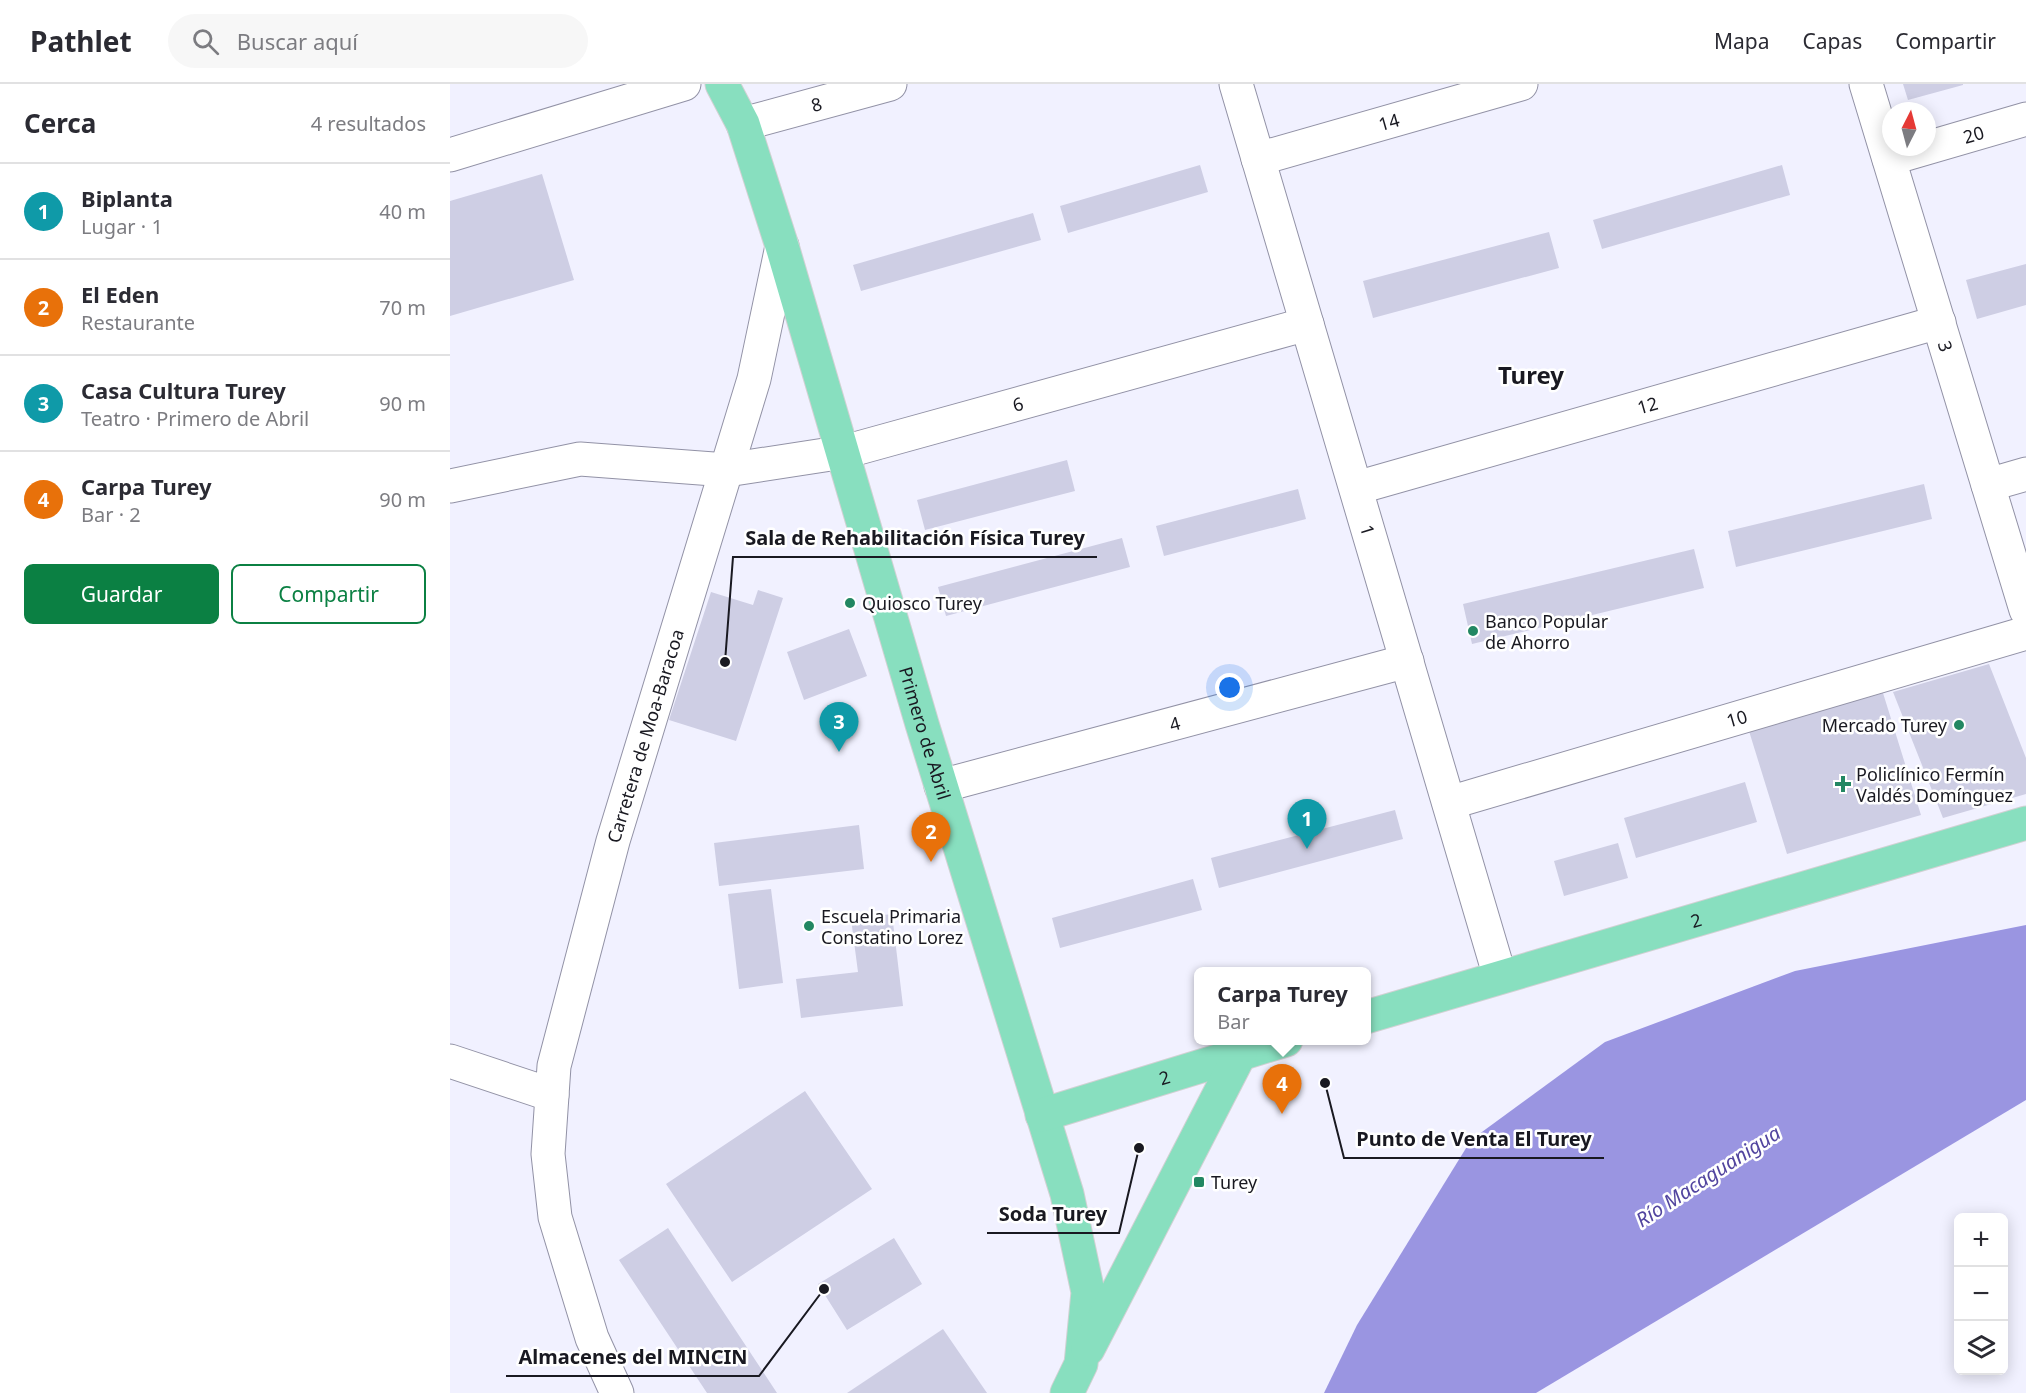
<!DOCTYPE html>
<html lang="es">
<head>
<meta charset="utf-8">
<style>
	:root { --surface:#fff; --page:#f7f7f7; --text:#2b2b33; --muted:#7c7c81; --line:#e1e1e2; --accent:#0b8043 }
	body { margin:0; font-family:"Noto Sans",sans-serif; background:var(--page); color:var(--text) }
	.controls { position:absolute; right:18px; bottom:18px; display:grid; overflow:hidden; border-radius:9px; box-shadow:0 3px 15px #0003 }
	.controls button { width:54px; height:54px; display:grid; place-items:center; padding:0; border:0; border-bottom:2px solid var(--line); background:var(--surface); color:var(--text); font:30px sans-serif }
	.compass { position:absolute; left:1432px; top:18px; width:54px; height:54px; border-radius:50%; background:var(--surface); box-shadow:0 3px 15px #0003; rotate:6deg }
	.you { position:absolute; left:780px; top:604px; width:21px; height:21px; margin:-15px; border:4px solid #fff; border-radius:50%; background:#1a73e8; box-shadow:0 0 0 9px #1a73e833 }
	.badge { display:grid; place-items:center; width:39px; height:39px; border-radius:50%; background:var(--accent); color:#fff; font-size:20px; font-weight:700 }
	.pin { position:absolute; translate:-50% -50px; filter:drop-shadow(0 2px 3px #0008) }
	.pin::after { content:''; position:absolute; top:32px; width:21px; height:18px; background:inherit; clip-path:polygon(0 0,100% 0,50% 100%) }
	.popup { position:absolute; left:744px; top:883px; width:177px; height:78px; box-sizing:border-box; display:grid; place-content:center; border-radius:9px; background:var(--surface); filter:drop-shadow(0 2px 4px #0005); font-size:20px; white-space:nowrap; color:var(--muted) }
	.popup b { font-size:22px; color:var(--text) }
	.popup::after { content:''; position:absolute; left:50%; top:100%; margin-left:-12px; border:12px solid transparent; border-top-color:var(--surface) }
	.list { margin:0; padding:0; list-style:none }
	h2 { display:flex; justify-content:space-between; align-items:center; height:78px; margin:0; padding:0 24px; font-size:26px }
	h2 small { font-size:20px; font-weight:400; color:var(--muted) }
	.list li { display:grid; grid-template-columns:39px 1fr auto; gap:18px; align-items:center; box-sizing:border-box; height:96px; padding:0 24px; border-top:2px solid var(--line) }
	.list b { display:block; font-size:22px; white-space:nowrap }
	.list p { margin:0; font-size:20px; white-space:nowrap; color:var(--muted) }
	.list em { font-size:20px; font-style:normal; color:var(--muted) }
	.actions { display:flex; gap:12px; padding:18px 24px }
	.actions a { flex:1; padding:14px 0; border:2px solid var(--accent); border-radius:9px; text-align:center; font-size:21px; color:var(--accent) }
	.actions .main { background:var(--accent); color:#fff }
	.icon { flex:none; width:33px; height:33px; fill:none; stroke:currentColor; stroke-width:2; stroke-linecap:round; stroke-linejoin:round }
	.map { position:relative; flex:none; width:1576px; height:1309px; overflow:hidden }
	header { display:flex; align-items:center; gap:36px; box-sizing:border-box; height:84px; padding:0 30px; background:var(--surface); border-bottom:2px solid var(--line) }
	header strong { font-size:28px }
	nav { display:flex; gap:33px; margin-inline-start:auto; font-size:21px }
	.search { width:420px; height:54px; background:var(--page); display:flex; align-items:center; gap:15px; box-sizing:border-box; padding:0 21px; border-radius:33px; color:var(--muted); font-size:22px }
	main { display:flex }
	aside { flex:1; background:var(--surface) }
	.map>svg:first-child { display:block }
</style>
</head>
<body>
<header>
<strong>Pathlet</strong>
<div class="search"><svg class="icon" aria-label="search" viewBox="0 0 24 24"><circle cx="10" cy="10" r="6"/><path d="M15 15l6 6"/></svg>Buscar aquí</div>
<nav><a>Mapa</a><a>Capas</a><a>Compartir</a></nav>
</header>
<main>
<aside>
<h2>Cerca<small>4 resultados</small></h2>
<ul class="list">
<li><span class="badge" style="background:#0f9aa8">1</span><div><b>Biplanta</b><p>Lugar · 1</p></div><em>40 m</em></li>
<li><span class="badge" style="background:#e8710a">2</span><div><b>El Eden</b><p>Restaurante</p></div><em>70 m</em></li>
<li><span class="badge" style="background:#0f9aa8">3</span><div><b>Casa Cultura Turey</b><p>Teatro · Primero de Abril</p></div><em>90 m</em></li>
<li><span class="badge" style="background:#e8710a">4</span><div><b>Carpa Turey</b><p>Bar · 2</p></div><em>90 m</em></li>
</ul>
<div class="actions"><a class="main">Guardar</a><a>Compartir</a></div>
</aside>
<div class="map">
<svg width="1576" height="1309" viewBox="0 0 1576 1309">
	<rect width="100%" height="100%" fill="#f1f1ff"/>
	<path fill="#9a95e1" d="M 1576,841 L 1576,1016 L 1086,1309 L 874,1309 L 907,1241 L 1021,1056 L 1155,958 L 1345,887 Z"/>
	<path fill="#cecee4" d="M 1453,0 L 1513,0 L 1513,1 L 1458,16 Z
		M 750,81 L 758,108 L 618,149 L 610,122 Z
		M 1332,81 L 1340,111 L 1152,165 L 1143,136 Z
		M 92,90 L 124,196 L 0,232 L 0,117 Z
		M 583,129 L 591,156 L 411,207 L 403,181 Z
		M 1099,148 L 1109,184 L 923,234 L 913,197 Z
		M 1576,180 L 1576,221 L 1527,235 L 1516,196 Z
		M 617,376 L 625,407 L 475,446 L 467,416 Z
		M 1474,400 L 1482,435 L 1286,483 L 1278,447 Z
		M 848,405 L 856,435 L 714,472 L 706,442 Z
		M 672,454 L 680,483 L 496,532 L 488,503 Z
		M 1244,465 L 1254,504 L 1022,560 L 1013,520 Z
		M 308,506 L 333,514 L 286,657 L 219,636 L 261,508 L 303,521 Z
		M 399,545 L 417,592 L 354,616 L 337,568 Z
		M 1539,580 L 1576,674 L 1576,710 L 1493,734 L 1443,608 Z
		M 1433,609 L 1471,731 L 1337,770 L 1299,647 Z
		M 1295,698 L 1307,738 L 1186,774 L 1174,734 Z
		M 945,726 L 953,755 L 769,804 L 761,774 Z
		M 409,741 L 414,785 L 269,802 L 264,759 Z
		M 1168,759 L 1178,794 L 1114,812 L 1104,777 Z
		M 743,795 L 752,826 L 610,864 L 602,834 Z
		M 321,805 L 333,899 L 289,905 L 278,810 Z
		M 442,830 L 453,922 L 351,934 L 346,895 L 408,888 L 401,835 Z
		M 355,1007 L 422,1105 L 282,1198 L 216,1100 Z
		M 218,1144 L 327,1309 L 257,1309 L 169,1176 Z
		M 444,1154 L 472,1200 L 397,1246 L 368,1200 Z
		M 493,1245 L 537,1309 L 397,1309 Z"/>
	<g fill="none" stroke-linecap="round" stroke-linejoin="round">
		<g stroke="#9292a6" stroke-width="35">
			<g id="minor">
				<path id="s1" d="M 786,0 L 1050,893"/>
				<path id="s2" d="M 1416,0 L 1576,526"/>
				<path id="s3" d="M 293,40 L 440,0"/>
				<path d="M 0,71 L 234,0"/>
				<path id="s4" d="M 808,75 L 1071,0"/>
				<path id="s5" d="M 1439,75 L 1576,35"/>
				<path d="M 1538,401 L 1576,390"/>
				<path id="s6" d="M 0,402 L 130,375 L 277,386 L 394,368 L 857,240"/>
				<path id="s7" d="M 906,404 L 1489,238"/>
				<path id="s8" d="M 491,702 L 957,577"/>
				<path id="s9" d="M 999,719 L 1576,549"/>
				<path d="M 0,977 L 102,1011"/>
				<path id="s10" d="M 167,1309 L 142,1254 L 105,1133 L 98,1070 L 104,982 L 163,757 L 304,295 L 332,162"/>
			</g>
		</g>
		<g stroke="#d1d1d3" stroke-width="35">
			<g id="major">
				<path id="s11" d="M 272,0 L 293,40 L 332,162 L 472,640 L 617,1110 L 638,1208 L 631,1280 L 617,1309"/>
				<path id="s12" d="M 916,933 L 1576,739"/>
				<path id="s13" d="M 592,1031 L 836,956"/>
				<path d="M 638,1265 L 790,970"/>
			</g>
		</g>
		<use href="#minor" stroke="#fff" stroke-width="33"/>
		<use href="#major" stroke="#88dfbf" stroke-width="33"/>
	</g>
	<g fill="#228762" stroke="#fff" stroke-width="2">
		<circle cx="400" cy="519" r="6"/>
		<circle cx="1023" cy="547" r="6"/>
		<circle cx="1509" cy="641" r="6"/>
		<path d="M1390 691h6v6h6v6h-6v6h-6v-6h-6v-6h6z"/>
		<circle cx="359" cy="842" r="6"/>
		<rect x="743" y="1092" width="12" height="12" rx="3"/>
	</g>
	<g text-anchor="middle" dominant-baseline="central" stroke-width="5" stroke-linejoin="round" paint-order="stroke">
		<g font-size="18" fill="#191921" stroke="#fff">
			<text stroke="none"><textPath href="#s3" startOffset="76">8</textPath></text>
			<text stroke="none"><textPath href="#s4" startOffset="136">14</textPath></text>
			<text stroke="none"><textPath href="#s5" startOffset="88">20</textPath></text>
			<text stroke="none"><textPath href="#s2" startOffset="274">3</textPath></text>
			<text stroke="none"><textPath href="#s6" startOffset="579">6</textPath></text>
			<text stroke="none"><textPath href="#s7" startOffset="303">12</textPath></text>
			<text stroke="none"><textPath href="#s1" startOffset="465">1</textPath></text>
			<text stroke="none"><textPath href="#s9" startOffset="300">10</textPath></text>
			<text stroke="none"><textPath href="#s8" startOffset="242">4</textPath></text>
			<text stroke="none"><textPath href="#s11" startOffset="681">Primero de Abril</textPath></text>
			<text stroke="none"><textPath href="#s10" startOffset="681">Carretera de Moa-Baracoa</textPath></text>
			<text stroke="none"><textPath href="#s12" startOffset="344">2</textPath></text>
			<text stroke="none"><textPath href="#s13" startOffset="128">2</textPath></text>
		</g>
		<g font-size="18" fill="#191921" stroke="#fff" text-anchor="start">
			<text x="412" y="519">Quiosco Turey</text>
			<text x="1035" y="537">Banco Popular<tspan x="1035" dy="21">de Ahorro</tspan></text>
			<text x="1497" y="641" text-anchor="end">Mercado Turey</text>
			<text x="1406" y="690">Policlínico Fermín<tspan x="1406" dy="21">Valdés Domínguez</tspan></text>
			<text x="371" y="832">Escuela Primaria<tspan x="371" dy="21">Constatino Lorez</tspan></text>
			<text x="761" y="1098">Turey</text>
		</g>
		<g font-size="20" font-style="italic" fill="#52459f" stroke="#fff">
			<text transform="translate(1258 1092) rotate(-33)">Río Macaguanigua</text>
		</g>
		<g font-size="24" font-weight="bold" fill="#191921" stroke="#fff">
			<text x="1081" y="290">Turey</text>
		</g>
	</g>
	<path fill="none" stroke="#191921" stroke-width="2" d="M275 578L283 473H647M875 999L894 1074H1154M689 1064L669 1149H537M374 1205L309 1292H56"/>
	<g fill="#191921" stroke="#fff" stroke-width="2">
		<circle cx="275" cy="578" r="6"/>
		<circle cx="875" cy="999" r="6"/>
		<circle cx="689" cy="1064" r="6"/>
		<circle cx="374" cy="1205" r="6"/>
	</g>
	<g font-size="20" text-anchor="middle" font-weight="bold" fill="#191921" stroke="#fff" stroke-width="5" stroke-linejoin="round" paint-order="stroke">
		<text x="465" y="461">Sala de Rehabilitación Física Turey</text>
		<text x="1024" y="1062">Punto de Venta El Turey</text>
		<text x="603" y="1137">Soda Turey</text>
		<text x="183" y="1280">Almacenes del MINCIN</text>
	</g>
</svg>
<div class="controls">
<button>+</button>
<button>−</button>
<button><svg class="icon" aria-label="layers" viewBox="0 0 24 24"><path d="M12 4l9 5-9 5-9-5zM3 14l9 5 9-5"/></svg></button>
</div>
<svg class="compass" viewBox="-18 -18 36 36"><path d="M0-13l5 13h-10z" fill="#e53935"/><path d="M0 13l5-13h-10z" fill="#7c7c81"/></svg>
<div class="you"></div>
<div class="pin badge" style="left:857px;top:765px;background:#0f9aa8">1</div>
<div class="pin badge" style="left:481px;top:778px;background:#e8710a">2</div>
<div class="pin badge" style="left:389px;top:668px;background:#0f9aa8">3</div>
<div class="pin badge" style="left:832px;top:1030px;background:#e8710a">4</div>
<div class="popup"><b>Carpa Turey</b>Bar</div>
</div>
</main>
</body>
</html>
